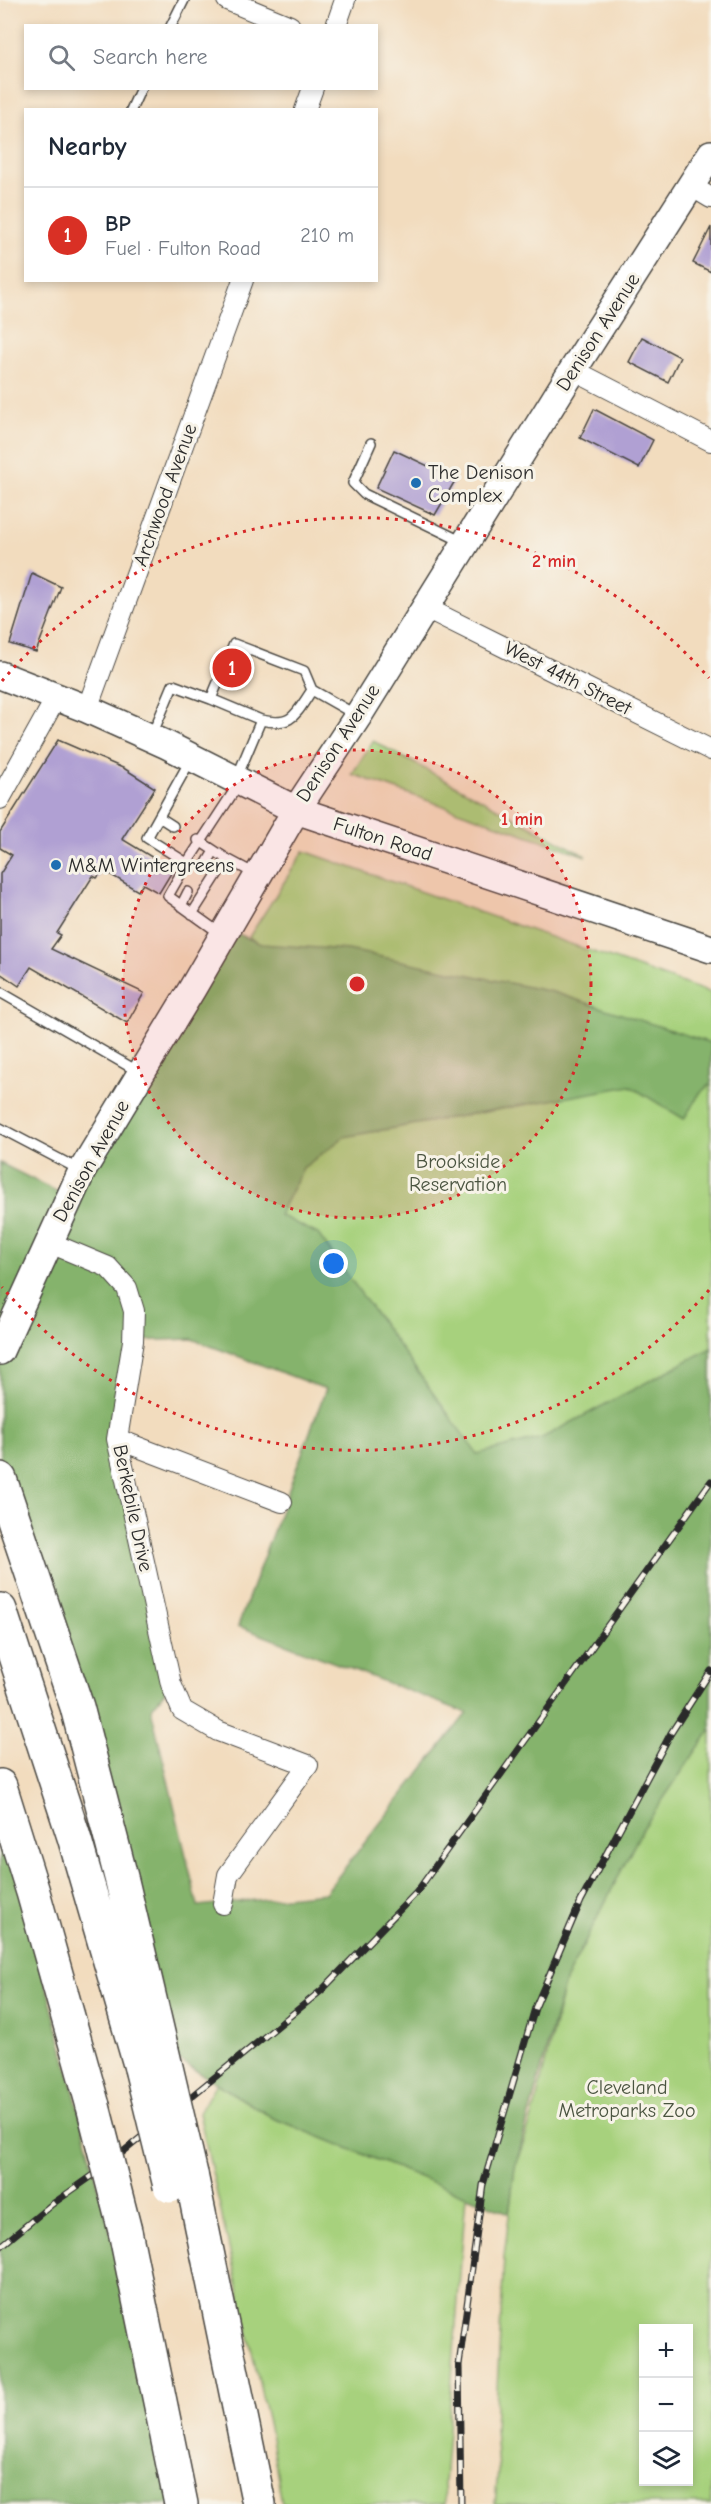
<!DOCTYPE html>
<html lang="en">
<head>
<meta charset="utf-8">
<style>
	:root { --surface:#fff; --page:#f6f6f7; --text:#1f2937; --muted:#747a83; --line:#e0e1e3; --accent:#d93025 }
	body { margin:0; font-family:"Comic Neue",sans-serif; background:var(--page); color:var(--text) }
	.controls { position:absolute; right:18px; bottom:18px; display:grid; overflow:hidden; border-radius:0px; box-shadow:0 3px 9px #0003 }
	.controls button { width:54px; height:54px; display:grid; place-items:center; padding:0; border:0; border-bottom:2px solid var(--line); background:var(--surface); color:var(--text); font:30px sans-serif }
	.you { position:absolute; left:334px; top:1264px; width:21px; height:21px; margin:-15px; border:4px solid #fff; border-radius:50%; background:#1a73e8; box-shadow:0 0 0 9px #1a73e833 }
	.badge { display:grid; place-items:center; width:39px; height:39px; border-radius:50%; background:var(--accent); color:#fff; font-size:20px; font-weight:700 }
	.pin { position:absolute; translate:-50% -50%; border:3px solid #fff; box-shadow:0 2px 6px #0006 }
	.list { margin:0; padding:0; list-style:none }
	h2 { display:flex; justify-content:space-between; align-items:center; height:78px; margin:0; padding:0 24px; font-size:26px }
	h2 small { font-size:20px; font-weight:400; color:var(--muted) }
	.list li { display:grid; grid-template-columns:39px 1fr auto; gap:18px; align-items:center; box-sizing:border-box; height:96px; padding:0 24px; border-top:2px solid var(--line) }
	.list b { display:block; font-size:22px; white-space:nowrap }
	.list p { margin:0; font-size:20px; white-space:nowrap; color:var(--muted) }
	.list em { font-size:20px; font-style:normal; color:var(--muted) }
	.icon { flex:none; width:33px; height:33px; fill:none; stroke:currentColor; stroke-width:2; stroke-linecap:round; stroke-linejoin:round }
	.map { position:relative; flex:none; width:711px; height:2504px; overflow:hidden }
	.search { position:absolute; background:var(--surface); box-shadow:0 3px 9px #0003; left:24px; top:24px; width:354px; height:66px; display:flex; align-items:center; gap:15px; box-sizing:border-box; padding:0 21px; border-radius:0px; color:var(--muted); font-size:22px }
	.panel { position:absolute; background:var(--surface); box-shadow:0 3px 9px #0003; left:24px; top:108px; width:354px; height:174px; border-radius:0px }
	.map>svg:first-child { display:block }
</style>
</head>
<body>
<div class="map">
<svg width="711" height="2504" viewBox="0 0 711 2504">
	<rect width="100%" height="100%" fill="#f7f3e8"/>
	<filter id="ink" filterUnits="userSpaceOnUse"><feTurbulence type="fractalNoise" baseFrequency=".0167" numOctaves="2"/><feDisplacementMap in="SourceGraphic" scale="12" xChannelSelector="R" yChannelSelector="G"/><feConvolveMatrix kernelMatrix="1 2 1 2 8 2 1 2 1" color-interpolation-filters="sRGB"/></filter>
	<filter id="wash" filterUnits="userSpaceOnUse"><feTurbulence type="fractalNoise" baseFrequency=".008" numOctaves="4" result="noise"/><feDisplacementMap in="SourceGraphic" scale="24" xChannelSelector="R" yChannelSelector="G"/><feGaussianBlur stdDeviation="1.35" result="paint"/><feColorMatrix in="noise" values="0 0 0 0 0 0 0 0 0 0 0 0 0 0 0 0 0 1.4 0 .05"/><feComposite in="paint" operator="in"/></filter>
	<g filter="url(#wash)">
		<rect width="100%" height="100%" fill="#f2dcbe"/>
		<path fill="#a7d17d" stroke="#697e54" stroke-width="1.5" fill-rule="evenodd" d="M 373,741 L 586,856 L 352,774 Z
			M 304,851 L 711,993 L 711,1382 L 238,1626 L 326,1389 L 192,1339 L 261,945 L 249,937 Z
			M 711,1728 L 711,2504 L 495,2504 L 498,2471 L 495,2427 L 504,2257 L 515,2167 L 533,2114 L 565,1981 L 642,1829 ZM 644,2328 L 688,2328 L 688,2482 L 644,2482 Z
			M 216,2083 L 273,2118 L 466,2195 L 444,2483 L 445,2504 L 282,2504 L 270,2432 L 199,2113 Z"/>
		<path fill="#85b36c" stroke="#586f4c" stroke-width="1.5" fill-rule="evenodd" d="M 227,929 L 261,944 L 348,950 L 553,992 L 711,1043 L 711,1084 L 700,1093 L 684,1119 L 630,1086 L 344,1137 L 303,1168 L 279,1215 L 318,1234 L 477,1454 L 542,1438 L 711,1348 L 711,1729 L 642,1830 L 565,1981 L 515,2167 L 509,2213 L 273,2118 L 162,2050 L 0,1473 L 0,1163 L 68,1197 ZM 192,1339 L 326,1389 L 238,1626 L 467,1713 L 325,1893 L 198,1906 L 151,1709 L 171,1684 L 117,1439 L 133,1341 Z
			M 0,1807 L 181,2504 L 0,2504 C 0,2492 3,2483 0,2471 Z"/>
		<g id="blocks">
			<path fill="#b0a0d3" d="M 711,227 L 711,272 L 693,263 Z
				M 642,337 L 680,357 L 668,382 L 629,362 Z
				M 594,409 L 653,440 L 639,468 L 580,438 Z
				M 394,450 L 456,479 L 435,515 L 376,488 Z
				M 32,573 L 61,587 L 36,652 L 10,644 Z
				M 58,740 L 125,769 L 155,788 L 122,839 L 173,870 L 159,893 L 143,884 L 138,891 L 103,870 L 97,878 L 93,876 L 57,933 L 61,935 L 51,949 L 144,993 L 127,1023 L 31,967 L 19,986 L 0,973 L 0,874 L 12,855 L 0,848 L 0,832 Z"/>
		</g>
	</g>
	<g filter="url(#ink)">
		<use href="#blocks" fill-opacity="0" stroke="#494641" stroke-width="1.5"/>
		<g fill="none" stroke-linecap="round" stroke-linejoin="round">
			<g stroke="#494641" stroke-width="12">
				<path id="lane" d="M 171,26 L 184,0
					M 131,110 L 141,88
					M 371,443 L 353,483 L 364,494 L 463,542
					M 211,699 L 261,720 L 237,777
					M 261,720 C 293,727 295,715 312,690
					M 152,735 L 173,685 L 211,699 L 234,644 L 304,671 L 312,690 L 356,715
					M 191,759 L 147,838 L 187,863 L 168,896 L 221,934
					M 159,817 L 173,826
					M 227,859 L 257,875
					M 187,863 L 238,785
					M 204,868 L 214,851
					M 181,906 L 188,892
					M 192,914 L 227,859 L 198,840
					M 0,992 L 139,1072
					M 0,1128 L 80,1170"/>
			</g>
			<g stroke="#494641" stroke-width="22">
				<path id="street" d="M 227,0 L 290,26
					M 336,26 L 345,0
					M 305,110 L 313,88
					M 691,186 L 711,198
					M 573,370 L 711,441
					M 424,607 L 711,750
					M 87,709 L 243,280
					M 0,799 L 56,698
					M 48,1242 L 108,1267 L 127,1288 L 134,1311 L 133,1341 L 117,1439 L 171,1684 L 182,1710 L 218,1731 L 308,1765 L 228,1875 L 223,1904
					M 117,1439 L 282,1502"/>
			</g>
			<g stroke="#494641" stroke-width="30">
				<path id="secondary" d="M 0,675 L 87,709 L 167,745 L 296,810 L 711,949
					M 0,1351 L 82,1171 L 192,989 L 296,810 L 358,716 L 573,370 L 711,154"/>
			</g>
			<g stroke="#494641" stroke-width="36">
				<path id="highway" d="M 0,1479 L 77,1707 L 122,1881 L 162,2050
					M 0,1610 L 74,1837 L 141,2068
					M 0,1786 L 33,1892 L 93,2106
					M 191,2174 L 259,2504
					M 125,2231 L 181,2504"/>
			</g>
			<use href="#lane" stroke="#fff" stroke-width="9"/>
			<use href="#street" stroke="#fff" stroke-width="20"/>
			<use href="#secondary" stroke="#fff" stroke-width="27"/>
			<use href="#highway" stroke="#fff" stroke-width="33"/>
			<g stroke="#2b2b2b" stroke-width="7">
				<path id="rail" d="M 0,2247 L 51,2205 L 102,2169 L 322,1990 L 416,1893 L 711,1481
					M 461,2504 L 459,2365 L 483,2185 L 535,2008 L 581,1901 L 671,1733 L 711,1671"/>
			</g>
			<use href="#rail" stroke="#f7f3e8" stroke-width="4.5" stroke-dasharray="14" stroke-linecap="butt"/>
			<g stroke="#494641" stroke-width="36" stroke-linecap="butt">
				<path id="highway-bridge" d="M 162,2050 L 191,2174
					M 141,2068 L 170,2186
					M 93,2106 L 125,2231"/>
			</g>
			<use href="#highway-bridge" stroke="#fff" stroke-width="33"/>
		</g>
	</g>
	<circle cx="357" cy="984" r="234" fill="#d62828" fill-opacity=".12"/>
	<g fill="none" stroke="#d62828" stroke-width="3" stroke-dasharray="3 6">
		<circle cx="357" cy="984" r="234"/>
		<path d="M709 1290A467 467 0 0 1 2 1287M2 681A467 467 0 0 1 709 678"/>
	</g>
	<g fill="#1f6fb2" stroke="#f7f3e8" stroke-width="2">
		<circle cx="416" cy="483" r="6"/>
		<circle cx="56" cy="865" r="6"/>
	</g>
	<g text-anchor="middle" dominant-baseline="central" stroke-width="6" stroke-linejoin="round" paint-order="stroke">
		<g font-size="20" fill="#2b2b2b" stroke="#f7f3e8">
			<text transform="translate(598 332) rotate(-57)">Denison Avenue</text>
			<text transform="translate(165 495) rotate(-70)">Archwood Avenue</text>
			<text transform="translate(568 678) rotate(27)">West 44th Street</text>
			<text transform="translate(338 743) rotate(-57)">Denison Avenue</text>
			<text transform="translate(383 839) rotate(18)">Fulton Road</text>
			<text transform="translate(91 1161) rotate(-61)">Denison Avenue</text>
			<text transform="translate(133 1508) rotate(78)">Berkebile Drive</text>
		</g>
		<g font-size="20" fill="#2b2b2b" stroke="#f7f3e8" text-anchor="start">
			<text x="428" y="472">The Denison<tspan x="428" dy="23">Complex</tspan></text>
			<text x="68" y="865">M&amp;M Wintergreens</text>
		</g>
		<g font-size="20" fill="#4a5440" stroke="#f7f3e8">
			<text x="458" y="1161">Brookside<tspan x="458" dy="23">Reservation</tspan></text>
			<text x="627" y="2087">Cleveland<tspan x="627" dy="23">Metroparks Zoo</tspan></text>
		</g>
	</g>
	<circle cx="357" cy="984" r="9" fill="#d62828" stroke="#f7f3e8" stroke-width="3"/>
	<g font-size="18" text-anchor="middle" font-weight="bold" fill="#d62828" stroke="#f7f3e8" stroke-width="6" stroke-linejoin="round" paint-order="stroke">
		<text x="554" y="567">2 min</text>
		<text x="522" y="825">1 min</text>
	</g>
</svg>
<div class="controls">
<button>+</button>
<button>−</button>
<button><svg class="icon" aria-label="layers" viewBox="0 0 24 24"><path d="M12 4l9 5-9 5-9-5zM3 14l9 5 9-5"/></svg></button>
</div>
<div class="you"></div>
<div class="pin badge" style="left:232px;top:668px">1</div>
<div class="search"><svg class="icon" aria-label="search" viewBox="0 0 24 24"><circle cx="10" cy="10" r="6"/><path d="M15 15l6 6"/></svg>Search here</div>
<section class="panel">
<h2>Nearby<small></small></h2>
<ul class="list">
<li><span class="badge">1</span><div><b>BP</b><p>Fuel · Fulton Road</p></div><em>210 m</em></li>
</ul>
</section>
</div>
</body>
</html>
